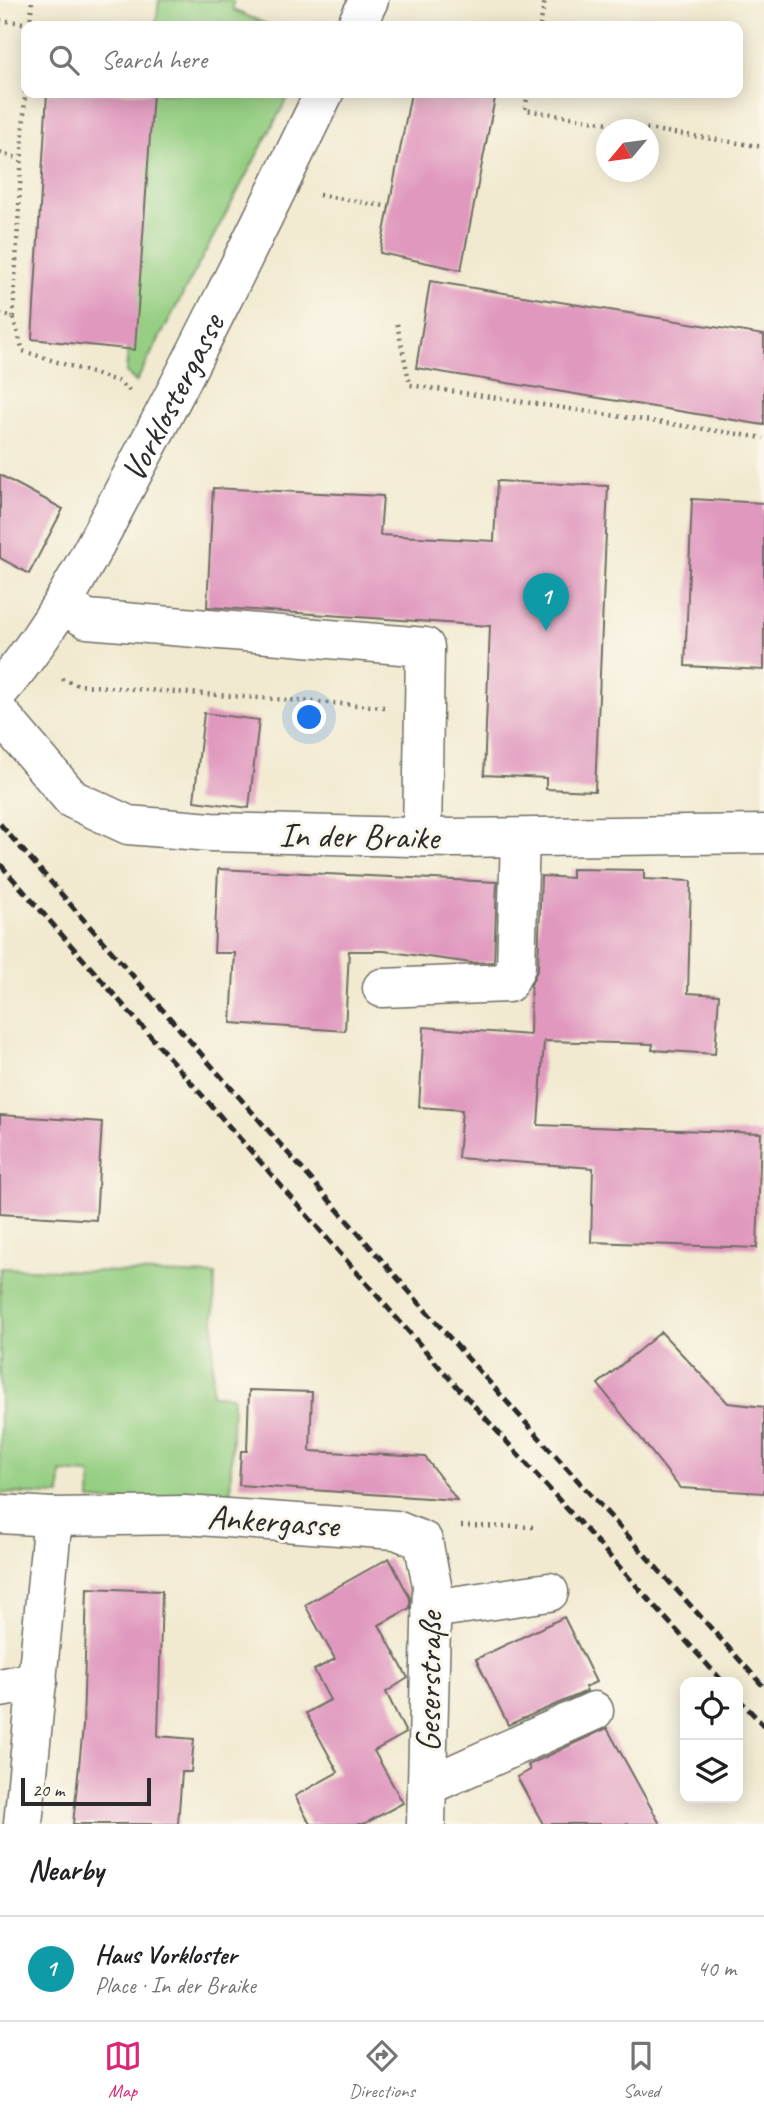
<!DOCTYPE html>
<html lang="en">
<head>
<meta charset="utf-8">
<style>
	:root { --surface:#fff; --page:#f2f2f2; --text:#202124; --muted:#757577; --line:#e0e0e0; --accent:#db2777 }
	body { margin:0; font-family:Caveat,sans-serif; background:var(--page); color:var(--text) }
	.controls { position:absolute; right:21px; bottom:21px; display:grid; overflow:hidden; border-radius:14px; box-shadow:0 4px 18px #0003 }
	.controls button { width:63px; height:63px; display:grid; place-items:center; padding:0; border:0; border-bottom:2px solid var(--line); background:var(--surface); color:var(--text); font:35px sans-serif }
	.compass { position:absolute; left:596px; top:119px; width:63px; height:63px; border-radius:50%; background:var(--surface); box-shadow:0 4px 18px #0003; rotate:241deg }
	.scale { position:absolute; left:21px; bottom:18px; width:130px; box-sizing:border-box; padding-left:7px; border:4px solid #2b2b2b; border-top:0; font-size:19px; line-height:24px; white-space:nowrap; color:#2b2b2b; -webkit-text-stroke:5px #fbf7ec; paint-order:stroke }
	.you { position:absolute; left:310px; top:718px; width:24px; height:24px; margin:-18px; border:5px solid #fff; border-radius:50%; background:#1a73e8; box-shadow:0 0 0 10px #1a73e833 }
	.badge { display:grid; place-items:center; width:46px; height:46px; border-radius:50%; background:var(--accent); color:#fff; font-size:23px; font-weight:700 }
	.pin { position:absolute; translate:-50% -58px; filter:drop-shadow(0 2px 4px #0008) }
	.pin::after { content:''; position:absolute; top:37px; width:24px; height:21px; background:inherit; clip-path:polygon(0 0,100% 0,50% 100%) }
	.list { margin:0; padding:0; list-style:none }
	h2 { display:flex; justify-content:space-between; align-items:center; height:91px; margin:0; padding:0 28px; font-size:30px }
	h2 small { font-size:23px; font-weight:400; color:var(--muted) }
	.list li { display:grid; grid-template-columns:46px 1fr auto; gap:21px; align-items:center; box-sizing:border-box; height:105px; padding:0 28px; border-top:2px solid var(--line) }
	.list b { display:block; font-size:26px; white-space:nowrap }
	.list p { margin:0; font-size:23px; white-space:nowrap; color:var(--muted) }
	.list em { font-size:23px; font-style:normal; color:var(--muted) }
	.icon { flex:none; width:38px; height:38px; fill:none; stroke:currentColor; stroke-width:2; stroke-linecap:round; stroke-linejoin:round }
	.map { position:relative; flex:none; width:764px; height:1824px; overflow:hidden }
	.search { position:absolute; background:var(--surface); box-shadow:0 4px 18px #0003; left:21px; right:21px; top:21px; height:77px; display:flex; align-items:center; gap:18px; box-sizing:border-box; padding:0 24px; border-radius:14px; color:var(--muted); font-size:26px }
	.sheet { height:196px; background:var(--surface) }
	nav { display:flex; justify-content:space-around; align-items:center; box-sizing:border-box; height:98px; border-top:2px solid var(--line); background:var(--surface); font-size:19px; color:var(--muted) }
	nav a { display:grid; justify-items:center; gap:4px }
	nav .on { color:var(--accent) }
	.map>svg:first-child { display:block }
</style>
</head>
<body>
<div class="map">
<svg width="764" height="1824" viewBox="0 0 764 1824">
	<rect width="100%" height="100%" fill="#fbf7ec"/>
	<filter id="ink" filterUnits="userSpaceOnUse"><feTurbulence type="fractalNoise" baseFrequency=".0143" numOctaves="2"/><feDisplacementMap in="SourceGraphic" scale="14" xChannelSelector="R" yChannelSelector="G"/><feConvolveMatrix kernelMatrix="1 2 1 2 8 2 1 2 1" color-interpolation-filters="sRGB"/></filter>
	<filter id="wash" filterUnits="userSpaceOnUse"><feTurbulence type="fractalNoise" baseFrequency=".00686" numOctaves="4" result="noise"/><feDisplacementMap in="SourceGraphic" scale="28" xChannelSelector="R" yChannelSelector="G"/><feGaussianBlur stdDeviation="1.57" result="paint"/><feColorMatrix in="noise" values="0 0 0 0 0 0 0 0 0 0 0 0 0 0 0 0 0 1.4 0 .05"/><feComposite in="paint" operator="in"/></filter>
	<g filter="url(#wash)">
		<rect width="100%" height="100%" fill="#f1ead0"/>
		<path fill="#96cf83" stroke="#607d57" stroke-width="2" d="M 159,0 L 233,0 L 233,10 L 271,26 L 156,26 Z
			M 151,93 L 290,93 L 136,382 L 126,372 Z
			M 0,1268 L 215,1275 L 212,1395 L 233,1396 L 230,1505 L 90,1500 L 91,1474 L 61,1472 L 60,1495 L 0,1493 Z"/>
		<g id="blocks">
			<path fill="#e098be" d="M 47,93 L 153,93 L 135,350 L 32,339 Z
				M 411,93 L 496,93 L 461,270 L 380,253 Z
				M 430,281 L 764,335 L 764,425 L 416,368 Z
				M 0,475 L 63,509 L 29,574 L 0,558 Z
				M 497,481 L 608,486 L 595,791 L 546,789 L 546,778 L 484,775 L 490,626 L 207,607 L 213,488 L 383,496 L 380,535 L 494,541 Z
				M 692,499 L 764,503 L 764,670 L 685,666 Z
				M 204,713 L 259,720 L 249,808 L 194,801 Z
				M 218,869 L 497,882 L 494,962 L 472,963 L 384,951 L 349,951 L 345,1031 L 231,1023 L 235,953 L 214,953 Z
				M 572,869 L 644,870 L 644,879 L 691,881 L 688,993 L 719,995 L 715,1054 L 652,1050 L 653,1044 L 544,1041 L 538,1125 L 761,1133 L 757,1248 L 591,1242 L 593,1168 L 458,1158 L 462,1110 L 419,1107 L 424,1027 L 530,1035 L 531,985 L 538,968 L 541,876 L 572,878 Z
				M 0,1115 L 102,1122 L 96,1220 L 0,1214 Z
				M 661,1332 L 728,1403 L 764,1407 L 764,1493 L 680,1488 L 598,1384 Z
				M 249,1390 L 312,1392 L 310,1451 L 425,1457 L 457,1500 L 239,1485 L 241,1451 L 247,1451 Z
				M 389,1558 L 410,1598 L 410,1608 L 379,1625 L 408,1678 L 386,1692 L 406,1733 L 374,1751 L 403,1803 L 364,1824 L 310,1824 L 295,1796 L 338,1772 L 306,1713 L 330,1700 L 314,1670 L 335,1659 L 305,1605 Z
				M 87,1588 L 162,1591 L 158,1736 L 194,1739 L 191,1772 L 182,1772 L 178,1824 L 73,1824 L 83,1727 Z
				M 564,1617 L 596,1682 L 585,1687 L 587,1691 L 508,1725 L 476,1659 Z
				M 607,1728 L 660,1824 L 543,1824 L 517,1777 L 530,1770 L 528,1765 Z"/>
		</g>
	</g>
	<g filter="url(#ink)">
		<use href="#blocks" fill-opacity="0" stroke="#706e65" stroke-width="2"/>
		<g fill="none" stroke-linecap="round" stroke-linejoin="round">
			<g stroke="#706e65" stroke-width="41">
				<g id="minor">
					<path d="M 356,26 L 369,0"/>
					<path d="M 63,605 L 87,619 L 425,647 L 422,837"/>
					<path id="s1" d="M 0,690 C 56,625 93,549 133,473 C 200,348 262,220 324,93"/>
					<path d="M 0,714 L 72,799 L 128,825 L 211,832 L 452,838 L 764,834"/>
					<path d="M 382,988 L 508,983 L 516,967 L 520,838"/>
					<path d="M 0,1514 L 53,1517 L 185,1515 L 396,1530 L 423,1541 L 432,1585 L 426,1824"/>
					<path d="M 431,1609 L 549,1592"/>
					<path d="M 0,1688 L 38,1681"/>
					<path d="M 427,1786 L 594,1711"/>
					<path d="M 23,1824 L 53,1517"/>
				</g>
			</g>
			<path stroke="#706e65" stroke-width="4.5" stroke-dasharray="2 5" stroke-linecap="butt" d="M 0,20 L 30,24
				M 30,25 L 32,0
				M 540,26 L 545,0
				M 528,93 L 525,110 L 764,147
				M 0,153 L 20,159
				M 319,195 L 390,207
				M 0,314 L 13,317 L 23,351 L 117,381 L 130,391
				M 13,317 L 26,77
				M 397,324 L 410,385 L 764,438
				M 62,679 L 79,685 L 384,707
				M 461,1526 L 537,1527"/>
			<use href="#minor" stroke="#fff" stroke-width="38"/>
			<path stroke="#2b2b2b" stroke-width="5" stroke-dasharray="10 5" stroke-linecap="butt" d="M 0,824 L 463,1353 L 764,1687
				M 0,864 L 443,1371 L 723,1682
				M 738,1698 L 764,1726"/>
		</g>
	</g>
	<g text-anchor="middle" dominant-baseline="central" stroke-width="6" stroke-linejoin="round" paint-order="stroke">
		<g font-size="35" fill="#2b2b2b" stroke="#fbf7ec">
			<text stroke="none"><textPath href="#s1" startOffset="340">Vorklostergasse</textPath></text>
			<text transform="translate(359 836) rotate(1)">In der Braike</text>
			<text transform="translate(273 1521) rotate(4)">Ankergasse</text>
			<text transform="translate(429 1682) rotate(-89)">Geserstraße</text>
		</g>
	</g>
</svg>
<div class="controls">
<button><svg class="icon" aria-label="locate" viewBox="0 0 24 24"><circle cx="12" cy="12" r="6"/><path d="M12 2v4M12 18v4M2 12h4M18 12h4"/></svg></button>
<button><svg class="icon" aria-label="layers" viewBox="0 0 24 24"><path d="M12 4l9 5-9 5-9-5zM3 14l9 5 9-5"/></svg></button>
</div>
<svg class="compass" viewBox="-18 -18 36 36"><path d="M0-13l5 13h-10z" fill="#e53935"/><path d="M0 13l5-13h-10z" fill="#757577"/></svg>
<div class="scale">20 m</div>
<div class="you"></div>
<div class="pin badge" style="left:546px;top:631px;background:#0f9aa8">1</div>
<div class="search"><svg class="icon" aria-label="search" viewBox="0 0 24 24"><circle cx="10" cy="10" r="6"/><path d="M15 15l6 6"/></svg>Search here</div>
</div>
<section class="sheet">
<h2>Nearby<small></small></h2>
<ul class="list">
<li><span class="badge" style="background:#0f9aa8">1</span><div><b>Haus Vorkloster</b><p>Place · In der Braike</p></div><em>40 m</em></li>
</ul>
</section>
<nav>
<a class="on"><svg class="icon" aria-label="map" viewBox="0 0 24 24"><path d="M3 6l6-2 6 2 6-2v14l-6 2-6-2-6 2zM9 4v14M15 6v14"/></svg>Map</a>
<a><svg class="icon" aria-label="directions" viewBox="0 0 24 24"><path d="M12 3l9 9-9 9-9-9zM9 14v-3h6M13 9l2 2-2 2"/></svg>Directions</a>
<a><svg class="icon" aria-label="saved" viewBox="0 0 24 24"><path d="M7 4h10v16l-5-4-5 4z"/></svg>Saved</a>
</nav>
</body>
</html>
